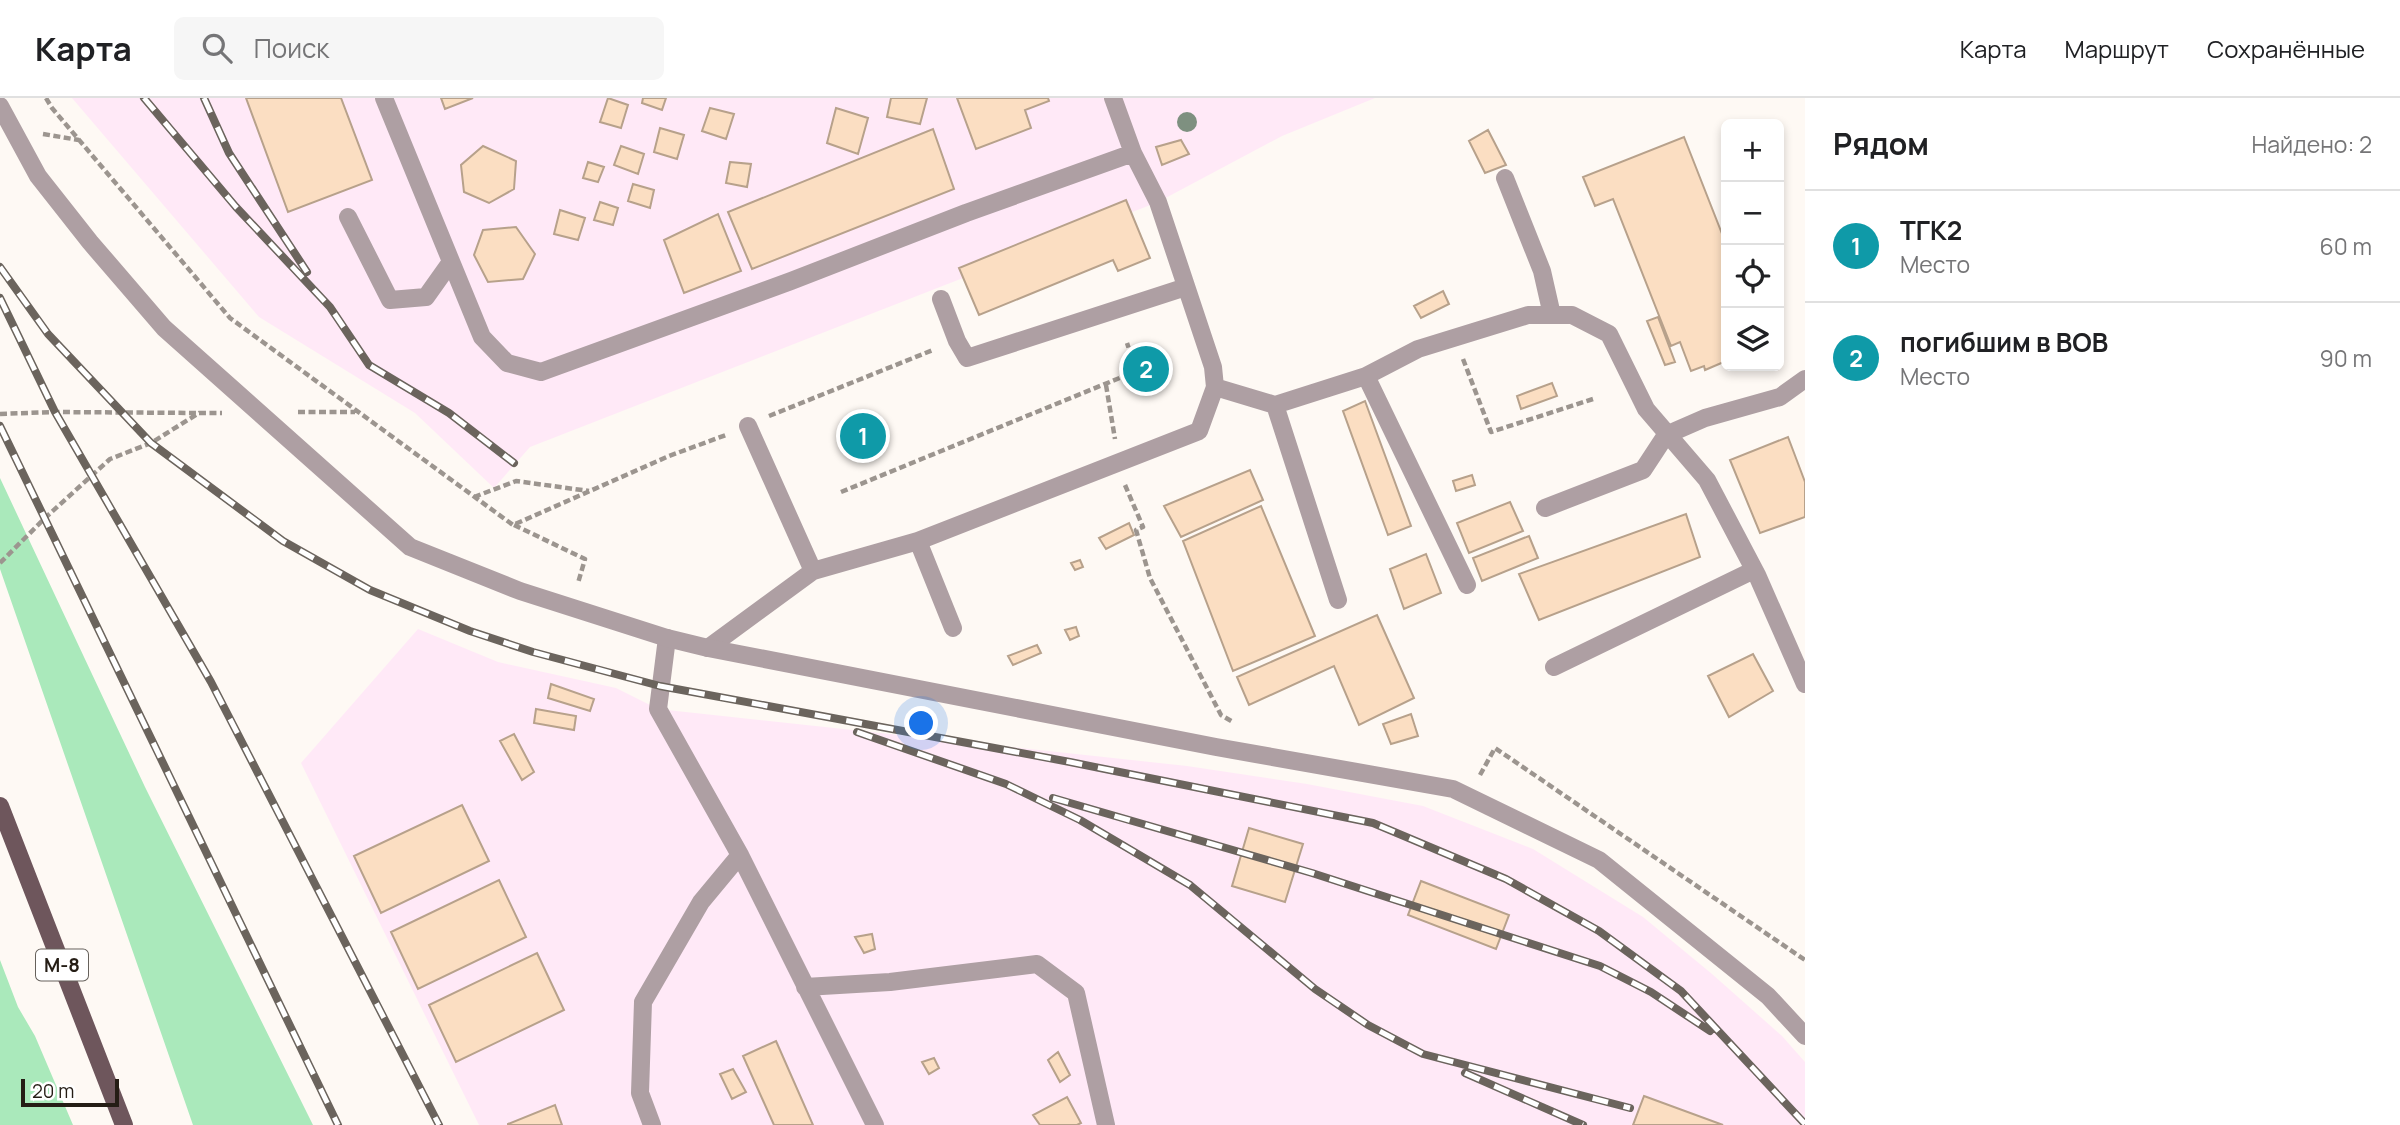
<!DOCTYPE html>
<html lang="ru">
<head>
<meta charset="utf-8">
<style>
	:root { --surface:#fff; --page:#f6f6f6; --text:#202124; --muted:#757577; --line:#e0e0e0; --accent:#7031a6 }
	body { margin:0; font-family:Manrope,sans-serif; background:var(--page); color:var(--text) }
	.controls { position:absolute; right:21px; top:21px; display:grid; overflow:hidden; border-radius:10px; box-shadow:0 4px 10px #0003 }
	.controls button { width:63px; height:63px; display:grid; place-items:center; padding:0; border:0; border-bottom:2px solid var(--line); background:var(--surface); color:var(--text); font:35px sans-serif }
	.scale { position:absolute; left:21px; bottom:18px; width:98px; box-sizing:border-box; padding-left:7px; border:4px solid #251d15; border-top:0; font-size:19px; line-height:24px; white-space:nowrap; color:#251d15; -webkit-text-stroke:5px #fff; paint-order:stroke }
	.you { position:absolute; left:922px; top:626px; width:24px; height:24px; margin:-18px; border:5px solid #fff; border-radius:50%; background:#1a73e8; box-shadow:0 0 0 10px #1a73e833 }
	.badge { display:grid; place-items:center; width:46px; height:46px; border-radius:50%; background:var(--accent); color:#fff; font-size:23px; font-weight:700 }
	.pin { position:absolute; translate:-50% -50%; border:4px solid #fff; box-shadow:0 2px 7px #0006 }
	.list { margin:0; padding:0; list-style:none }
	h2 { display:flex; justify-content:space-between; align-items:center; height:91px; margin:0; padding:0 28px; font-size:30px }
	h2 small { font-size:23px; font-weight:400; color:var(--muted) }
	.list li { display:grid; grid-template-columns:46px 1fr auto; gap:21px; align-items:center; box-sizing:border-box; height:112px; padding:0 28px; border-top:2px solid var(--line) }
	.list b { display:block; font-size:26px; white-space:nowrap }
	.list p { margin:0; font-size:23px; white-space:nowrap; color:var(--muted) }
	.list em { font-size:23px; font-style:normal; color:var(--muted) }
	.icon { flex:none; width:38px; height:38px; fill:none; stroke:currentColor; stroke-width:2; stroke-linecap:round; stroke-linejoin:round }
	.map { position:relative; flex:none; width:1805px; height:1027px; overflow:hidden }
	header { display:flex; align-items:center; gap:42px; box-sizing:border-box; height:98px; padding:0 35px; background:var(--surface); border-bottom:2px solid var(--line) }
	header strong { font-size:33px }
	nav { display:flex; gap:38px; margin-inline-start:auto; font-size:24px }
	.search { width:490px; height:63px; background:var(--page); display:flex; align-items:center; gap:18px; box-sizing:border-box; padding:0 24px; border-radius:10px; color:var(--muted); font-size:26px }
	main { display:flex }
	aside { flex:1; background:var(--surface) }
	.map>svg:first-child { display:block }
</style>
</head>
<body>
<header>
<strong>Карта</strong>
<div class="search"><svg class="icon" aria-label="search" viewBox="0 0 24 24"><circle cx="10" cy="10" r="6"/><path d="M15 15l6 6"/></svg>Поиск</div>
<nav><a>Карта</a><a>Маршрут</a><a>Сохранённые</a></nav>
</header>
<main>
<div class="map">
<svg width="1805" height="1027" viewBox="0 0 1805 1027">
	<rect width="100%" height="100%" fill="#fef9f4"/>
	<path fill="#ffe9f7" d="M 72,0 L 1375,0 L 1282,38 L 1158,104 L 530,349 L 494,390 L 415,315 L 259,219 Z
		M 418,531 L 498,564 L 616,590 L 658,611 L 1187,668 L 1307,686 L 1423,708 L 1533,751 L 1643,819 L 1712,876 L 1782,938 L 1805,964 L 1805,1027 L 479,1027 L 301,665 Z"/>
	<path fill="#aae9bb" d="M 0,380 L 145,689 L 313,1027 L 193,1027 L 0,471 Z
		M 0,862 L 18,909 L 35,938 L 73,1027 L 0,1027 Z"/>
	<path fill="#fbdec2" stroke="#b7a18b" stroke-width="2" d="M 246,0 L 341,0 L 372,82 L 288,114 Z
		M 441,0 L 473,0 L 445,11 Z
		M 608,0 L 628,7 L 621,30 L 600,24 Z
		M 643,0 L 666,0 L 662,12 L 642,5 Z
		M 891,0 L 927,0 L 920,26 L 887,19 Z
		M 957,0 L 1048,0 L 1049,3 L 1025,12 L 1031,30 L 976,51 Z
		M 710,10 L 734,16 L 726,41 L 702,33 Z
		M 836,10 L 868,20 L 858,56 L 827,45 Z
		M 660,30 L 684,37 L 677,61 L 654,54 Z
		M 933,31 L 954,91 L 752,171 L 728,114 Z
		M 1488,32 L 1506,67 L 1485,75 L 1469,43 Z
		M 1684,39 L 1726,146 L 1726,263 L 1705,272 L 1704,268 L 1691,273 L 1680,244 L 1671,248 L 1613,101 L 1595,108 L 1583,79 Z
		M 1181,42 L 1189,56 L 1162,67 L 1156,49 Z
		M 483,48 L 516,63 L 514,91 L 489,105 L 464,94 L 461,67 Z
		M 621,48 L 644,56 L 638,76 L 614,67 Z
		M 588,64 L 604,69 L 598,84 L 583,80 Z
		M 730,64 L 751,66 L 747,89 L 726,85 Z
		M 633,86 L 654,92 L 650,110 L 628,103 Z
		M 1126,102 L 1150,160 L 1118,173 L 1113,162 L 979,217 L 959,170 Z
		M 600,104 L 618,110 L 613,127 L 594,122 Z
		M 560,112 L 585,120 L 578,142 L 554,136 Z
		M 718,116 L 741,173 L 684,195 L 664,142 Z
		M 516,129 L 535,156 L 523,181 L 488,184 L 474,157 L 483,132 Z
		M 1443,193 L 1449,206 L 1421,220 L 1414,208 Z
		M 1658,219 L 1675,264 L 1665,267 L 1647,223 Z
		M 1552,285 L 1557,298 L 1521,311 L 1517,298 Z
		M 1365,303 L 1411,428 L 1388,437 L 1343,313 Z
		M 1788,339 L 1805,384 L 1805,419 L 1760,435 L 1730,362 Z
		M 1250,372 L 1263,402 L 1181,439 L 1164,408 Z
		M 1472,377 L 1475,387 L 1456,393 L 1453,383 Z
		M 1510,404 L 1523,433 L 1469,455 L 1457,425 Z
		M 1261,408 L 1315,538 L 1233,573 L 1183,443 Z
		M 1686,416 L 1700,459 L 1539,522 L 1519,476 Z
		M 1129,425 L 1134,437 L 1106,451 L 1099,440 Z
		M 1529,438 L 1538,460 L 1482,483 L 1473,460 Z
		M 1426,456 L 1441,495 L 1404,511 L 1390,471 Z
		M 1080,462 L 1083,469 L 1075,472 L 1071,465 Z
		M 1377,517 L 1414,600 L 1359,627 L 1334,568 L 1249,607 L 1237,579 Z
		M 1076,529 L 1079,538 L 1070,542 L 1065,532 Z
		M 1037,547 L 1041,555 L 1013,567 L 1008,558 Z
		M 1753,556 L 1773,593 L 1729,619 L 1708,578 Z
		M 551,586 L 594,601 L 590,613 L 548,600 Z
		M 536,611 L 576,618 L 574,632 L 534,625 Z
		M 1411,616 L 1418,638 L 1391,646 L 1383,626 Z
		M 514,636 L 534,674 L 522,682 L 500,643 Z
		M 462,707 L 489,763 L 381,815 L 354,758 Z
		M 1249,730 L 1303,746 L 1285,804 L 1232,788 Z
		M 499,782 L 526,839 L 418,891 L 391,834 Z
		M 1421,783 L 1509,817 L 1496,851 L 1408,817 Z
		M 872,836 L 875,851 L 864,855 L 855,839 Z
		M 537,855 L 564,912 L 456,964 L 429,907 Z
		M 776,943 L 813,1027 L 774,1027 L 743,958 Z
		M 1058,954 L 1070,977 L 1060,984 L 1048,962 Z
		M 934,960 L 939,970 L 929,976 L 922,964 Z
		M 733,971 L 746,994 L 732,1001 L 720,976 Z
		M 1644,998 L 1723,1027 L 1633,1027 Z
		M 1067,999 L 1081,1025 L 1077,1027 L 1040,1027 L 1033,1017 Z
		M 555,1007 L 562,1027 L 508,1027 L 508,1026 Z"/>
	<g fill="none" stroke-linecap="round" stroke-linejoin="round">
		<path stroke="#9c958f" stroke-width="4.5" stroke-dasharray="7 3.5" stroke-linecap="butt" d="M 46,0 L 52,10 L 230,220 L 513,427 L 669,358 L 726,337
			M 43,36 L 79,42
			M 1463,261 L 1491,334 L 1593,301
			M 1106,287 L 1115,341
			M 298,314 L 355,314
			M 0,316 L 55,314 L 198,315
			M 769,318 L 933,252
			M 1125,387 L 1143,429 L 1136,432 L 1150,480 L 1221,617 L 1233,624
			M 841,394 L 1122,279 L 1132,260 L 1127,245
			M 474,399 L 516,383 L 589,393
			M 514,427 L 585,461 L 578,485
			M 0,465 L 45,420 L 110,361 L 151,345 L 199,315 L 222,315
			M 1480,677 L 1495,650 L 1805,862"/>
		<path stroke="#ae9fa3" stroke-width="18" d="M 384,0 L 482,239 L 507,265 L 541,274 L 791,183 L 966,115 L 1133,55
			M 1505,80 L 1542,173 L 1552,217
			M 348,119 L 390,202 L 426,199 L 448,168
			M 941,201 L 957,243 L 967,260 L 1186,189
			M 1366,278 L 1467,487
			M 1215,289 L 1275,307 L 1366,278 L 1418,251 L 1528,217 L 1572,217 L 1609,236 L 1646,311 L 1707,382 L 1757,477 L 1805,586
			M 1275,307 L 1338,502
			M 748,328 L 813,473
			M 1545,410 L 1643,372 L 1666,337 L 1705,320 L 1780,299 L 1805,281
			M 918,443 L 953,530
			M 667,540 L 658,611 L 740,757 L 875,1027
			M 708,550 L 813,473 L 918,443 L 1199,333 L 1215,289 L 1213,269 L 1158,104 L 1133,55 L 1113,0
			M 1554,569 L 1754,472
			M 805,889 L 890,884 L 1037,866 L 1076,895 L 1106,1027
			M 652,1027 L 640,995 L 643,904 L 701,804 L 740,757"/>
		<path stroke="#ae9fa3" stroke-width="18" d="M 0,8 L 38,78 L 90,144 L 164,230 L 410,449 L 520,493 L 667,540 L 708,550 L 1216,649 L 1453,691 L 1599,762 L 1768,898 L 1805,938"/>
		<path stroke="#6e565c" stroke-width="18" d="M 0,708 L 124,1027"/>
		<g stroke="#6b645d" stroke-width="8">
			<path id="rail" d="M 144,0 L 236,109 L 330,209 L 369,267 L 449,315 L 514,365
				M 204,0 L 229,55 L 307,174
				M 0,169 L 48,236 L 151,345 L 283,443 L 370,492 L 470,533 L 533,554 L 660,588 L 1070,664 L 1373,725 L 1506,781 L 1599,833 L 1681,893 L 1805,1026
				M 0,200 L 55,314 L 211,584 L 439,1027
				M 0,328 L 338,1027
				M 857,634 L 1006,686 L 1080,722 L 1190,787 L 1315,891 L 1368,927 L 1423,956 L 1630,1010
				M 1053,700 L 1312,775 L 1600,868 L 1651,894 L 1710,933
				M 1465,975 L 1583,1027"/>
		</g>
		<use href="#rail" stroke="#fff" stroke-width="5" stroke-dasharray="16" stroke-linecap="butt"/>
	</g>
	<circle fill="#7e9080" cx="1187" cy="24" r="10"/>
	<g text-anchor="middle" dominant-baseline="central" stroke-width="6" stroke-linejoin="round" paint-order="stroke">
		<rect fill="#fff" stroke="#66615b" stroke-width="2" x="36" y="851.5" width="52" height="31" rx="5"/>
		<g font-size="19" font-weight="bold" fill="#251d15">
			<text x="62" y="867">М-8</text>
		</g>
	</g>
</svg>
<div class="controls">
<button>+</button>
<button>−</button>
<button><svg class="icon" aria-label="locate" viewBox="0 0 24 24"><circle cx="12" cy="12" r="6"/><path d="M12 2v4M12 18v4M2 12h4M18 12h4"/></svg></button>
<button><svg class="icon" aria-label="layers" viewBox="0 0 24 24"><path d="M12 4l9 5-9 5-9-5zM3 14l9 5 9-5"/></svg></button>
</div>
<div class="scale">20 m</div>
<div class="you"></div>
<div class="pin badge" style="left:863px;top:338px;background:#0f9aa8">1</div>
<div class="pin badge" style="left:1146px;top:271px;background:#0f9aa8">2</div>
</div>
<aside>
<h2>Рядом<small>Найдено: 2</small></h2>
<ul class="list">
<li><span class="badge" style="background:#0f9aa8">1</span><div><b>ТГК2</b><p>Место</p></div><em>60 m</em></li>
<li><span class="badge" style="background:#0f9aa8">2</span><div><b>погибшим в ВОВ</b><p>Место</p></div><em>90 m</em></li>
</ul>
</aside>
</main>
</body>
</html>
